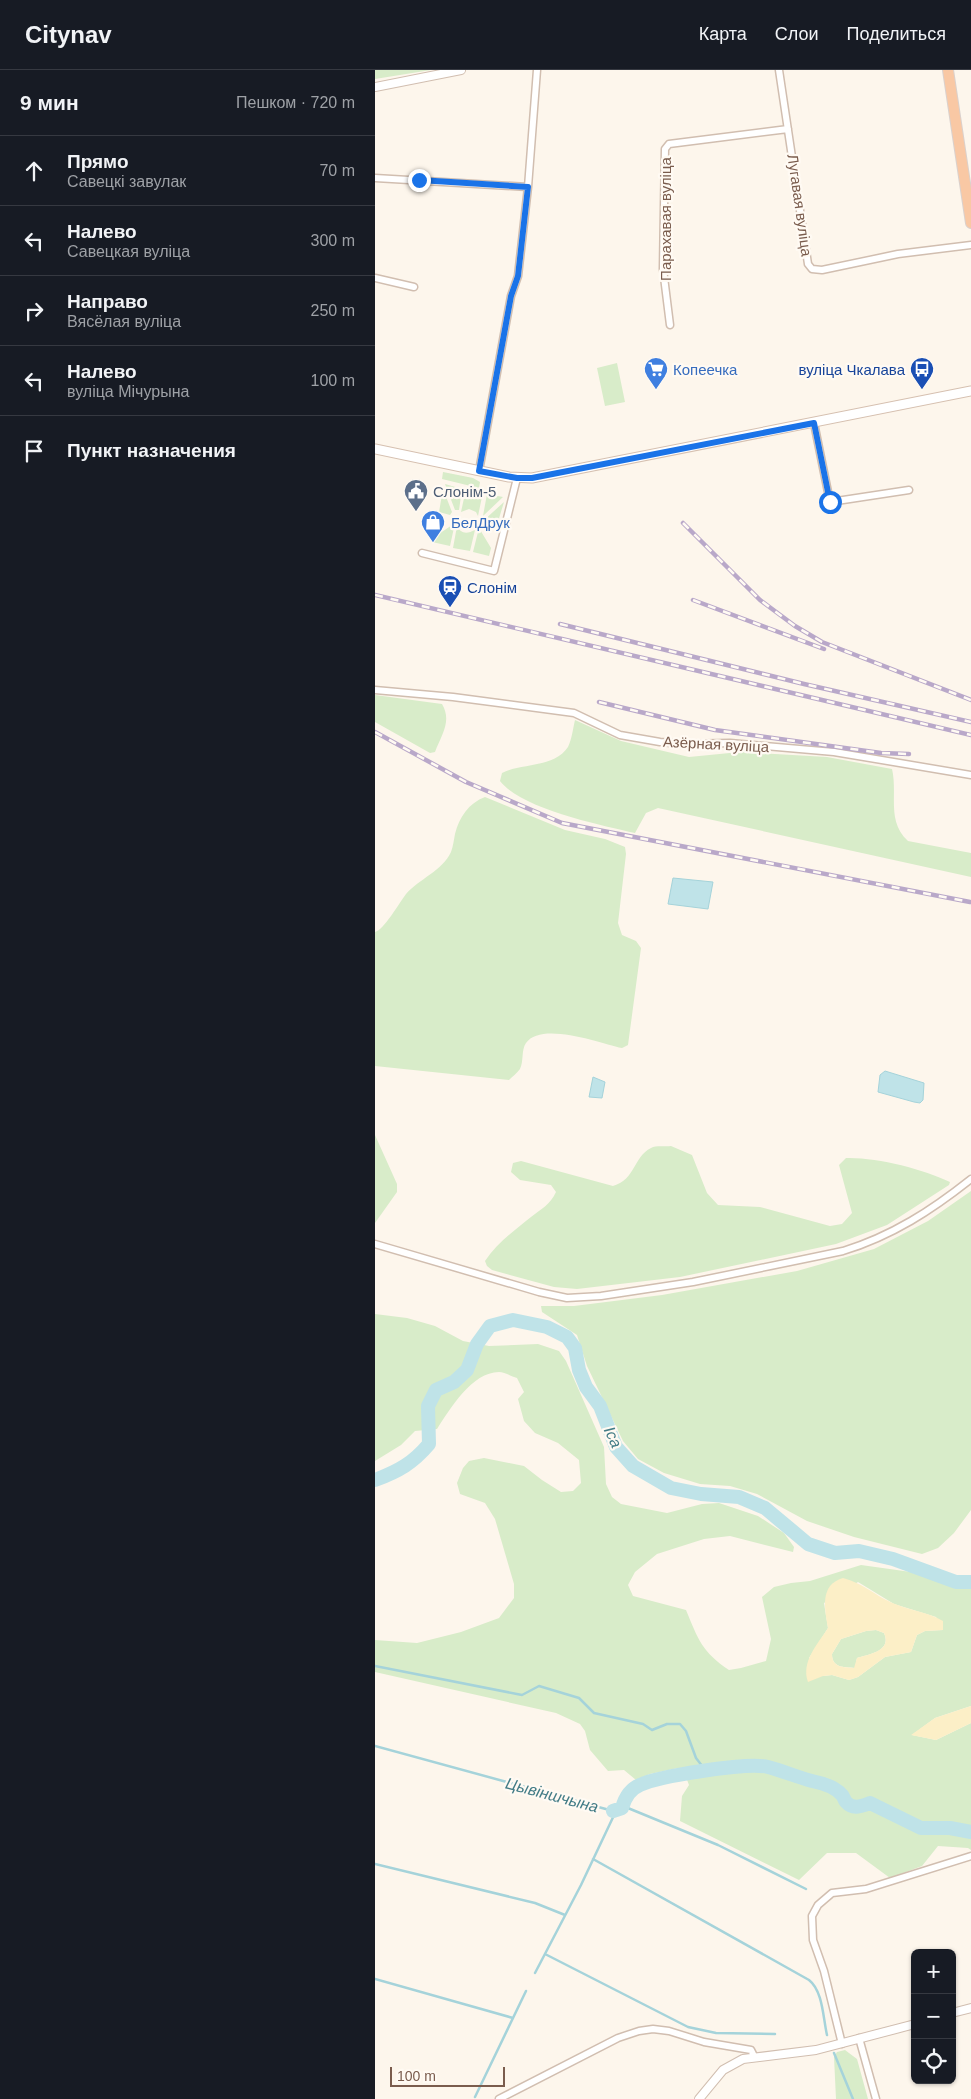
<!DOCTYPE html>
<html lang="ru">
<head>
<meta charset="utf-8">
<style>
	:root { --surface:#171b24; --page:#20242c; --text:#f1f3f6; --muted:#9ea1a6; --line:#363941 }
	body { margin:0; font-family:Arial,sans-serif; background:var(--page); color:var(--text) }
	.controls { position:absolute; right:15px; bottom:15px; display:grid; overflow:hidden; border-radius:8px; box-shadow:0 1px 4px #0004 }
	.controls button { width:45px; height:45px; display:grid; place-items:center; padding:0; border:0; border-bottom:1px solid var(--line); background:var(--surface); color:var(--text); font:25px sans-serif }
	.scale { position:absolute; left:15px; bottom:12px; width:115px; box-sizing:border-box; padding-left:5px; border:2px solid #7a5c4d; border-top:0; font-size:14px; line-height:18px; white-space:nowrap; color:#7a5c4d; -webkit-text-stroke:4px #fffaf3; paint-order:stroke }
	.stop { position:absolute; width:15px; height:15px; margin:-11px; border:4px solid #1a73e8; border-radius:50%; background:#fff }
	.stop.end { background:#1a73e8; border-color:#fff; box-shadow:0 1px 5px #0008 }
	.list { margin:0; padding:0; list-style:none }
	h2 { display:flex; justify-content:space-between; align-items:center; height:65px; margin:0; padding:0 20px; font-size:21px }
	h2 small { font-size:16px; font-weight:400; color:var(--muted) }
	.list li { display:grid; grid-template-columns:32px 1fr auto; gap:15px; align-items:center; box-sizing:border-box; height:70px; padding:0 20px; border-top:1px solid var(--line) }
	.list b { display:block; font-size:19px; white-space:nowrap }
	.list p { margin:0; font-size:16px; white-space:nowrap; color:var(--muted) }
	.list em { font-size:16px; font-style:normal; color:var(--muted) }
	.icon { flex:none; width:28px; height:28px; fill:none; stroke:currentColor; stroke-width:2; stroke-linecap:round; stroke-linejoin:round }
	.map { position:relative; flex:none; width:596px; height:2029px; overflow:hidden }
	header { display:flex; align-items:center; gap:30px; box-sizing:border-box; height:70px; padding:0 25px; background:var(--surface); border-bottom:1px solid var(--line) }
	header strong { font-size:24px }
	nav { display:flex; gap:28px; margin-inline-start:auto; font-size:18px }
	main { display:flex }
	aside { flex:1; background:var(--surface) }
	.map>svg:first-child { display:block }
</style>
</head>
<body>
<header>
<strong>Citynav</strong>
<nav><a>Карта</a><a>Слои</a><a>Поделиться</a></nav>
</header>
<main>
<aside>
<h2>9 мин<small>Пешком · 720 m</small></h2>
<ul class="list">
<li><svg class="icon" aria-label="ahead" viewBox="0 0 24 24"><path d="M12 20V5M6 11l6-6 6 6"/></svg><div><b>Прямо</b><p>Савецкі завулак</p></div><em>70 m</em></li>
<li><svg class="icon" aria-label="left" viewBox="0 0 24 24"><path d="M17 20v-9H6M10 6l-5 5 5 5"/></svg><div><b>Налево</b><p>Савецкая вуліца</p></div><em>300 m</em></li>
<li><svg class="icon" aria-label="right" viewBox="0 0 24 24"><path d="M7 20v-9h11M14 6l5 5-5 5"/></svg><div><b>Направо</b><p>Вясёлая вуліца</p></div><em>250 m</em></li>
<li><svg class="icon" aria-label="left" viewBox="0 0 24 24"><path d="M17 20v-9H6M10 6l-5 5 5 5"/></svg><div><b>Налево</b><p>вуліца Мічурына</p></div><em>100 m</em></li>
<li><svg class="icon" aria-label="arrive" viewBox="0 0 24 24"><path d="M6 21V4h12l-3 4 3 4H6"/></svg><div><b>Пункт назначения</b></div></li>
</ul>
</aside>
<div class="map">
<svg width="596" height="2029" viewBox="0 0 596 2029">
	<rect width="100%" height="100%" fill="#fdf6ec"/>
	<path fill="#d8ecc9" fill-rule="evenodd" d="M 0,0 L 56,0 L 0,9 Z
		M 242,293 L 250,332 L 230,336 L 222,298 Z
		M 68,402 L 98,408 L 105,412 L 104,418 L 67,409 Z
		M 70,414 L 87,419 L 84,440 L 80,440 Z
		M 68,419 L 77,442 L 75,445 L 64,442 Z
		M 91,419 L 108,422 L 103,446 L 101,442 L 94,439 L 86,442 Z
		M 112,424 L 128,427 L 108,446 Z
		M 129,432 L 122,455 L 107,452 Z
		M 80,453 L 75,476 L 57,472 L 58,468 Z
		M 82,456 C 86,464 92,464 100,460 L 95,481 L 78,478 Z
		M 104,458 L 116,478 L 114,486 L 98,482 Z
		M 0,625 L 67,634 C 77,651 67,664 60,682 L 55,683 L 0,652 Z
		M 200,650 L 246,671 L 314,687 L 365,682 L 452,687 L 517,699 C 523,724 511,751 533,771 L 596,783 L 596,807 L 283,738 L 271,743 L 260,763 C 226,755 147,739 125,711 L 127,703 C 146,693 179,698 193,677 C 197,669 198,658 200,650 Z
		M 110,727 L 190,760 L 230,769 L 250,777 L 251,784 L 243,853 L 247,865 L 261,871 L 266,878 L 253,975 L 247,978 C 225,973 166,951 151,973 C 146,980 149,991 145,999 C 142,1003 137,1007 134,1010 L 0,996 L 0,862 C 9,860 24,833 31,824 C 44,809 67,801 76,782 C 78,777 79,769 80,764 C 84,747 94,733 110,727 Z
		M 0,1065 L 22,1114 L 22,1122 L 0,1153 Z
		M 296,1076 L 317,1085 L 332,1123 L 343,1135 L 385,1137 L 455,1156 L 467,1154 L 477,1143 L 464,1095 L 471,1088 C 501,1087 548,1099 575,1112 L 574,1115 L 512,1155 L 461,1174 L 305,1207 L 202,1219 L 179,1217 L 117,1200 L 112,1196 L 110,1191 C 122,1173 140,1160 156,1147 C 166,1139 175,1135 181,1122 L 176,1115 L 145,1110 L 136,1102 L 138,1093 L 146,1091 L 238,1116 C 261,1109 258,1087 276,1078 C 281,1075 290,1077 296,1076 Z
		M 596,1121 L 596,1440 L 579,1463 L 563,1478 L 547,1484 L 479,1467 L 432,1451 L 382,1424 L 355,1416 L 325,1414 L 289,1403 L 263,1389 L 248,1371 L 212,1296 L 202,1265 L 167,1242 L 166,1236 L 199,1236 L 287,1225 L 422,1201 L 499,1179 L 553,1151 Z
		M 0,1244 L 32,1248 L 60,1256 L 88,1271 L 114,1276 L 163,1274 L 184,1281 L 191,1291 L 229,1377 L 231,1414 L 237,1427 L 246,1434 L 292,1443 L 327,1434 L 344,1433 L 383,1446 L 409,1463 L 419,1477 L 418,1482 L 355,1466 L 329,1469 L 282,1484 L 260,1502 L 253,1515 L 258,1526 L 311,1540 C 323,1569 327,1582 354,1600 L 366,1598 L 391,1591 L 396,1569 L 387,1527 L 399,1517 L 416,1513 L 435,1511 L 486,1495 L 536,1502 L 581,1517 L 596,1518 L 596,1636 L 560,1648 L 537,1665 L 561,1670 L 596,1653 L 596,1780 L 593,1778 L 563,1776 L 547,1796 L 515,1808 L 481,1783 L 452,1783 L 424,1810 L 305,1751 L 307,1726 L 314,1715 L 311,1707 L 303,1698 L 275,1704 L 261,1710 L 249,1700 L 233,1701 L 215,1680 L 210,1661 L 205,1654 L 181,1643 L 0,1602 L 0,1570 L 42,1573 L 86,1562 L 124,1548 L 139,1528 L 139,1514 L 120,1449 L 110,1433 L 85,1424 L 82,1413 L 88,1398 L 94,1391 L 109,1388 L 149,1396 L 167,1410 L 186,1422 L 198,1421 L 206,1413 L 204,1390 L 183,1373 L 160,1363 L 149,1351 L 143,1329 L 149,1322 L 142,1308 C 136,1306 129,1302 124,1302 C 97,1302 75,1339 62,1359 L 40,1361 L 26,1375 L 0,1391 ZM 483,1512 L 519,1534 L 561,1547 L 568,1560 L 550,1561 L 542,1565 L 536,1582 L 510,1587 L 483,1607 L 474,1610 L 457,1605 L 448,1606 L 434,1588 L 453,1558 L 449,1533 Z
		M 501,1560 L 509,1563 C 517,1581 495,1584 482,1588 L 480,1598 C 469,1597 457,1598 457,1584 L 466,1569 L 491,1561 Z
		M 470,1980 L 482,1989 L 493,2029 L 461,2029 L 459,1987 L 462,1982 Z"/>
	<path fill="#fcefc7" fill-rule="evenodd" d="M 468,1508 C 490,1514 500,1526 520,1534 C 536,1541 553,1542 568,1551 L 568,1560 L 550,1561 L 542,1565 L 536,1582 L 510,1587 L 483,1607 L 474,1610 L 457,1605 L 448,1606 L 433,1612 C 426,1592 442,1575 453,1558 C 450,1539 444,1515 468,1508 ZM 501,1560 L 509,1563 C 517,1581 495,1584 482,1588 L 479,1598 C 469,1597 457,1598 457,1584 L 466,1569 L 491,1561 Z
		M 596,1636 L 596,1653 L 561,1670 L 536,1665 L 560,1648 Z"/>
	<path fill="#bfe3e8" stroke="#a5d3da" d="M 298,808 L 338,812 L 333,839 L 293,834 Z
		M 510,1001 L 549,1013 L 548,1030 L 545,1033 L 539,1032 L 503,1022 L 505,1005 Z
		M 218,1007 L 230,1012 L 227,1028 L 214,1027 Z"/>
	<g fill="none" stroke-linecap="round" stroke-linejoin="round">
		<path stroke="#a5d3da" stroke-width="2.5" d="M 0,1596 L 147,1625 L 164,1616 L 204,1628 L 219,1643 L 268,1654 L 277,1660 L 292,1654 L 305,1654 L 311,1661 L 321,1688 L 331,1701
			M 0,1676 L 238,1741
			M 248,1736 L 343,1775 L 431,1819
			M 218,1789 L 434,1910 C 448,1921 448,1948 452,1965
			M 0,1794 L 160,1833 L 190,1845
			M 170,1884 L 313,1957 L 341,1963 L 400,1964
			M 160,1903 L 206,1815 L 241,1741
			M 0,1909 L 138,1948
			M 459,1983 L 478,2029
			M 100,2027 L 151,1921"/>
		<path stroke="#bfe3e8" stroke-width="14" d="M 0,1410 C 24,1401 38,1393 54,1374 L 53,1336 L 61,1320 L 79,1312 L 92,1300 L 102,1274 L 115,1256 L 138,1250 L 172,1257 L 192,1267 L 200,1278 L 204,1300 L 211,1317 L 225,1336 L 241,1377 L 258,1396 L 296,1418 L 326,1424 L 364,1427 L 390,1438 L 433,1474 L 460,1483 L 484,1481 L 518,1489 L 581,1512 L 596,1512
			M 238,1741 L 247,1738 C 250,1727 255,1719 265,1715 C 284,1706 373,1692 393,1697 C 408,1701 422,1707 437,1711 C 447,1713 460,1717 467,1725 C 469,1727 469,1730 471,1732 C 478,1740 487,1736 495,1733 L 546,1758 L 575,1758 L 596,1762"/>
		<g stroke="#d1beb0" stroke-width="9">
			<path id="minor" d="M 404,0 L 433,194 L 437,199 L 447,200 L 523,184 L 596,175
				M 0,108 L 153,117
				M 0,208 L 39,217
				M 295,255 L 288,199 L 290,79 L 294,74 L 413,59
				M 439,353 L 455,432 L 534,420
				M 104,401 L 136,226 L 143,206 L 153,117 L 162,0
				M 47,483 L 119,501 L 142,408
				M 0,620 L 78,627 L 199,643 L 245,665 L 285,672 L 308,674 L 355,673 L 459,682 L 596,705
				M 0,1174 L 164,1222 L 192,1228 L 226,1226 L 318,1212 L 468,1181 C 517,1166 557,1140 596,1109
				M 484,1968 L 501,2029
				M 467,1974 L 449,1901 L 438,1870 L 437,1846 L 443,1835 L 457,1823 L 491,1819 L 596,1786
				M 124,2029 L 243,1968 L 264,1961 L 278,1959 L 294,1961 L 329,1972 L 376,1980 L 379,1986"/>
		</g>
		<g stroke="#d1beb0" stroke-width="10">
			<path id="tertiary" d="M 0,17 L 86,0
				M 577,1943 L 596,1938
				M 324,2029 L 348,2000 L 368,1989 L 441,1980 L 540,1954"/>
		</g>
		<g stroke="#d6c0b0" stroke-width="11">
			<path id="secondary" d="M 0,379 L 134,407 L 157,408 L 596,321"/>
		</g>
		<g stroke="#dad1cd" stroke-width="12">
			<path id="trunk" d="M 573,0 L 596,153"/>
		</g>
		<use href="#minor" stroke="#fff" stroke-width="6"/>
		<use href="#tertiary" stroke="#fff" stroke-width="8"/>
		<use href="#secondary" stroke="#fff" stroke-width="9"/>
		<use href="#trunk" stroke="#f9c8a4" stroke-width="10"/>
		<g stroke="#b9a8c9" stroke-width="4.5">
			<path id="rail" d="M 308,453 L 385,530 L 420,556 L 447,572 L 596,630
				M 0,525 L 596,665
				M 318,530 L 449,579
				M 185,554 L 429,614 L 596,652
				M 224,632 L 340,660 L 506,683 L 534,684
				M 0,662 L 91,712 L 187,753 L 595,832"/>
		</g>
		<use href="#rail" stroke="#fffaf3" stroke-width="2.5" stroke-dasharray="8" stroke-linecap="butt"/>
	</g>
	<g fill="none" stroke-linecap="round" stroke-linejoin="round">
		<path stroke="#1a73e8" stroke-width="6" d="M 44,110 L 153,117 L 143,206 L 136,226 L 104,401 L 142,408 L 157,408 L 439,353 L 455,432"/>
	</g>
	<defs>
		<g id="supermarket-pin" transform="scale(1.25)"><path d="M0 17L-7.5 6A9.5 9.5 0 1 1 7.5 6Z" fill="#3f7fe0" stroke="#fffaf3"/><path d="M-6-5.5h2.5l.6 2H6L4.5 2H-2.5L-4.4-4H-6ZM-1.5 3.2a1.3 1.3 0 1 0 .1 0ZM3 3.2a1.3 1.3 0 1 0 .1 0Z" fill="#fff"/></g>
		<g id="bus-pin" transform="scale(1.25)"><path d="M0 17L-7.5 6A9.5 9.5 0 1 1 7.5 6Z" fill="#1a4fb4" stroke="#fffaf3"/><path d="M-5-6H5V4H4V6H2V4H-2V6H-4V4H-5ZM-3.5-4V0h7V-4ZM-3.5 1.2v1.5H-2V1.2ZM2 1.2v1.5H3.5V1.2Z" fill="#fff"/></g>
		<g id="civic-pin" transform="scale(1.25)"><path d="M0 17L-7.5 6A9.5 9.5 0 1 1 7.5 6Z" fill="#5c6f8a" stroke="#fffaf3"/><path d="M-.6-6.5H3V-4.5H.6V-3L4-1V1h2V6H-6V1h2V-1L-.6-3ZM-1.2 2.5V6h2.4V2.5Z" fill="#fff"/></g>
		<g id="shop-pin" transform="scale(1.25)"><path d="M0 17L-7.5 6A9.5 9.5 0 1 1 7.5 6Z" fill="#3f7fe0" stroke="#fffaf3"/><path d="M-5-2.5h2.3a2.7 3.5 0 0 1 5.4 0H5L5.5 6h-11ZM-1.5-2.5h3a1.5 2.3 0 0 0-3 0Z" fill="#fff"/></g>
		<g id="station-pin" transform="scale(1.25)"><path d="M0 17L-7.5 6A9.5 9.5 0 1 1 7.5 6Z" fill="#1a4fb4" stroke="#fffaf3"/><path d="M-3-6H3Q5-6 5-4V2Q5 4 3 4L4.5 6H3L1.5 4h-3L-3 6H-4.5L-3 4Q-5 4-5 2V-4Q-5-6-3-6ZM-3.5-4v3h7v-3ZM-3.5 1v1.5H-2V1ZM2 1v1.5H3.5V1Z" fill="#fff"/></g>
	</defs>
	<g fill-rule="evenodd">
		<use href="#supermarket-pin" x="281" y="299"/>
		<use href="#bus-pin" x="547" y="299"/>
		<use href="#civic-pin" x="41" y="421"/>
		<use href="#shop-pin" x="58" y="452"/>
		<use href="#station-pin" x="75" y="517"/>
	</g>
	<g text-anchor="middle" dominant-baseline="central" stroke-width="4.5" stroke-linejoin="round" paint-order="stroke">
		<g font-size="15" fill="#7a5c4d" stroke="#fffaf3">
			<text transform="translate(425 135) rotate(82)">Лугавая вуліца</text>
			<text transform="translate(290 149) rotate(-90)">Парахавая вуліца</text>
			<text transform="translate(341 674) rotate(3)">Азёрная вуліца</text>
		</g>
		<g font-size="15" fill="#366cbe" stroke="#fffaf3" text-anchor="start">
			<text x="298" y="299">Копеечка</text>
			<text x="76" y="452">БелДрук</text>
		</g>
		<g font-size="15" fill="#164399" stroke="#fffaf3" text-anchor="end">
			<text x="530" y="299">вуліца Чкалава</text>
			<text x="92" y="517" text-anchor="start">Слонім</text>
		</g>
		<g font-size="15" fill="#4e5e75" stroke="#fffaf3" text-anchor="start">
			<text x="58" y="421">Слонім-5</text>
		</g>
		<g font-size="16" font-style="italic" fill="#437c86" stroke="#fffaf3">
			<text transform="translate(238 1367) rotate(65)">Іса</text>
			<text transform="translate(177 1725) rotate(15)">Цывіншчына</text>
		</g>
	</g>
</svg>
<div class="controls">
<button>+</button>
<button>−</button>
<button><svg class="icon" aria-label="locate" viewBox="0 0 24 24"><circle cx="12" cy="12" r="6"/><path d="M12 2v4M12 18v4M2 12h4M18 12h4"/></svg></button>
</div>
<div class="scale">100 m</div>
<div class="stop" style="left:455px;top:432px"></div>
<div class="stop end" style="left:44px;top:110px"></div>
</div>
</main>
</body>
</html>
